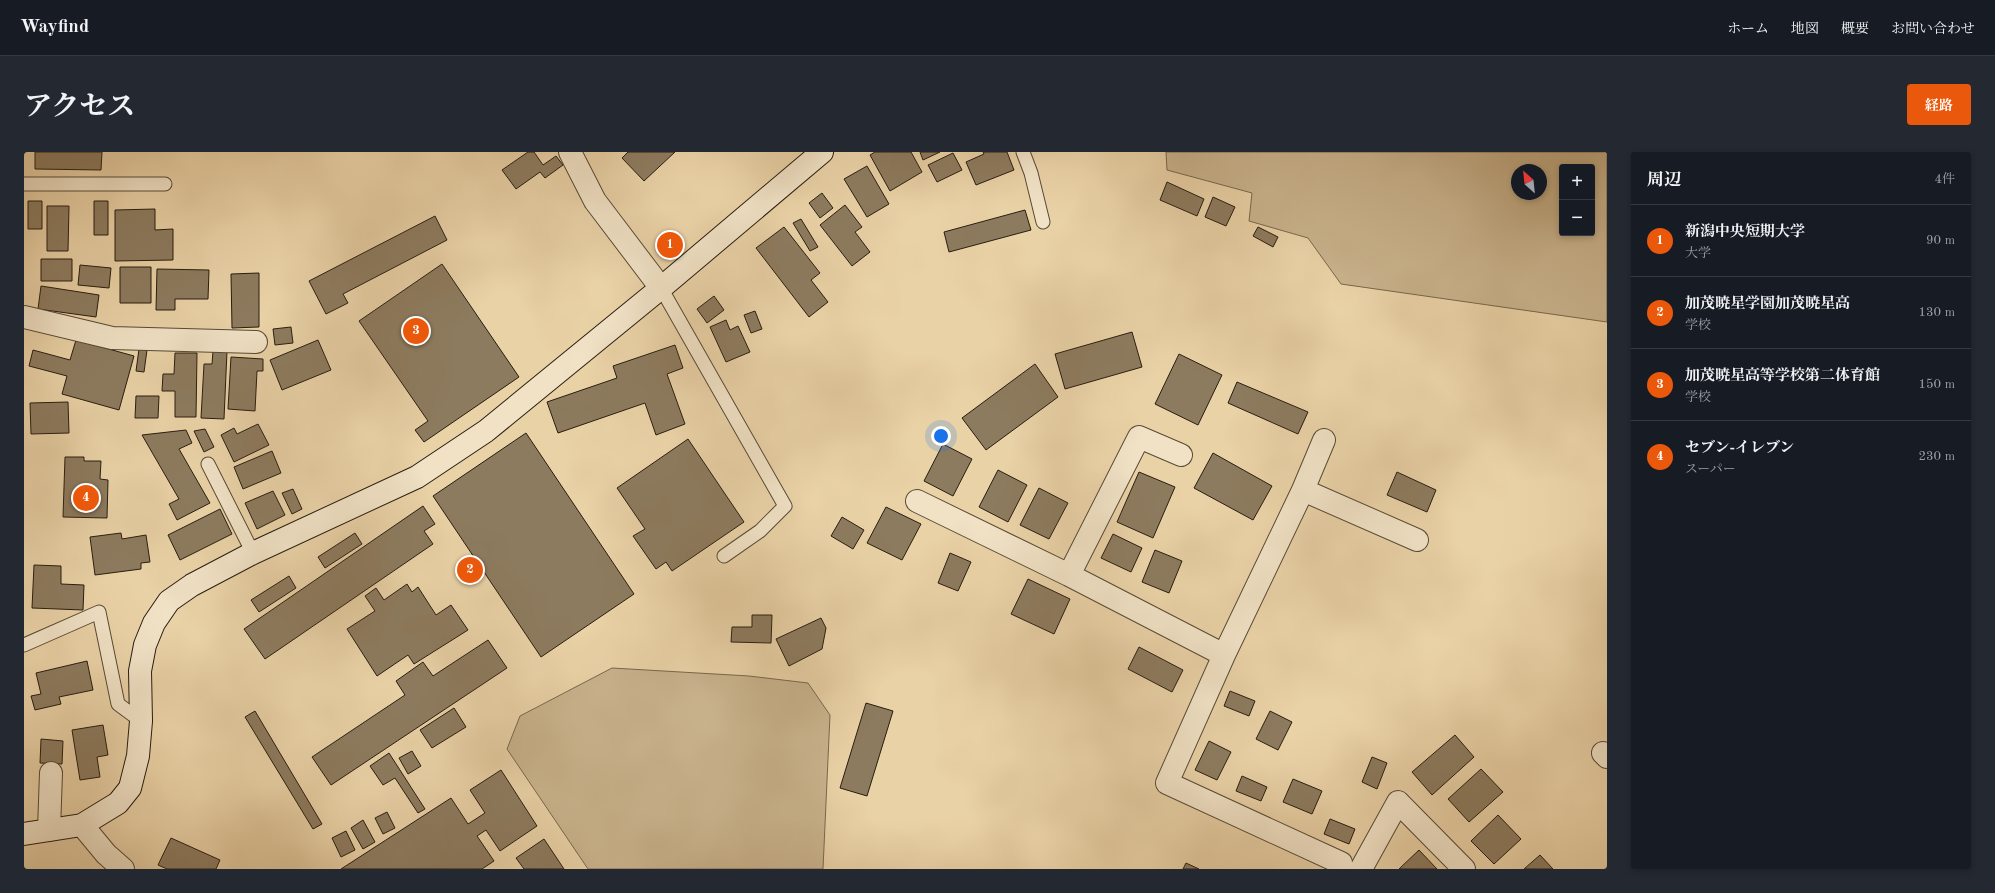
<!DOCTYPE html>
<html lang="ja">
<head>
<meta charset="utf-8">
<style>
	:root { --surface:#171b24; --page:#242831; --text:#f1f3f6; --muted:#9ea1a6; --line:#363941; --accent:#ea580c }
	body { margin:0; font-family:"Old Standard TT","Noto Serif JP",serif; background:var(--page); color:var(--text) }
	.controls { position:absolute; right:12px; top:12px; display:grid; overflow:hidden; border-radius:4px; box-shadow:0 2px 6px #0003 }
	.controls button { width:36px; height:36px; display:grid; place-items:center; padding:0; border:0; border-bottom:1px solid var(--line); background:var(--surface); color:var(--text); font:20px sans-serif }
	.compass { position:absolute; left:1487px; top:12px; width:36px; height:36px; border-radius:50%; background:var(--surface); box-shadow:0 2px 6px #0003; rotate:333deg }
	.you { position:absolute; left:917px; top:284px; width:14px; height:14px; margin:-10px; border:3px solid #fff; border-radius:50%; background:#1a73e8; box-shadow:0 0 0 6px #1a73e833 }
	.badge { display:grid; place-items:center; width:26px; height:26px; border-radius:50%; background:var(--accent); color:#fff; font-size:13px; font-weight:700 }
	.pin { position:absolute; translate:-50% -50%; border:2px solid #fff; box-shadow:0 1px 4px #0006 }
	.list { margin:0; padding:0; list-style:none }
	h2 { display:flex; justify-content:space-between; align-items:center; height:52px; margin:0; padding:0 16px; font-size:17px }
	h2 small { font-size:13px; font-weight:400; color:var(--muted) }
	.list li { display:grid; grid-template-columns:26px 1fr auto; gap:12px; align-items:center; box-sizing:border-box; height:72px; padding:0 16px; border-top:1px solid var(--line) }
	.list b { display:block; font-size:15px; white-space:nowrap }
	.list p { margin:0; font-size:13px; white-space:nowrap; color:var(--muted) }
	.list em { font-size:13px; font-style:normal; color:var(--muted) }
	.map { position:relative; flex:none; width:1583px; height:717px; overflow:hidden; border-radius:4px }
	header { display:flex; align-items:center; gap:24px; box-sizing:border-box; height:56px; padding:0 20px; background:var(--surface); border-bottom:1px solid var(--line) }
	header strong { font-size:19px }
	nav { display:flex; gap:22px; margin-inline-start:auto; font-size:14px }
	.intro { display:flex; align-items:center; justify-content:space-between; box-sizing:border-box; height:96px; padding:0 24px }
	h1 { margin:0; font-size:28px }
	.button { padding:10px 18px; border-radius:4px; background:var(--accent); color:#fff; font-size:14px; font-weight:700 }
	main { display:flex; gap:24px; padding:0 24px }
	aside { flex:1; background:var(--surface); border-radius:4px; box-shadow:0 2px 6px #0003 }
	.map>svg:first-child { display:block }
</style>
</head>
<body>
<header>
<strong>Wayfind</strong>
<nav><a>ホーム</a><a>地図</a><a>概要</a><a>お問い合わせ</a></nav>
</header>
<div class="intro"><h1>アクセス</h1><a class="button">経路</a></div>
<main>
<div class="map">
<svg width="1583" height="717" viewBox="0 0 1583 717">
	<rect width="100%" height="100%" fill="#ead2a7"/>
	<filter id="stains"><feTurbulence type="fractalNoise" baseFrequency=".005" numOctaves="4"/><feColorMatrix values="0 0 0 0 .2 0 0 0 0 .09 0 0 0 0 .02 0 0 0 .5 -.17"/></filter>
	<radialGradient id="worn" r=".72"><stop offset=".6" stop-color="#630" stop-opacity="0"/><stop offset="1" stop-color="#630" stop-opacity=".3"/></radialGradient>
	<path fill="#c9b38d" stroke="#78684e" fill-rule="evenodd" d="M 1142,0 L 1583,0 L 1583,170 L 1317,132 L 1284,86 L 1225,69 L 1228,41 L 1143,18 ZM 1538,15 L 1568,15 L 1568,81 L 1538,81 ZM 1493,18 L 1517,18 L 1517,42 L 1493,42 Z
		M 588,516 L 725,524 L 784,531 L 806,563 L 799,717 L 564,717 L 483,597 L 496,564 Z"/>
	<path fill="#8d7b5f" stroke="#281d10" d="M 11,0 L 78,0 L 77,18 L 11,17 Z
		M 504,0 L 510,0 L 519,13 L 532,4 L 539,13 L 521,26 L 516,20 L 492,37 L 478,18 Z
		M 604,0 L 651,0 L 620,29 L 598,6 Z
		M 851,0 L 887,0 L 898,20 L 866,39 L 846,3 Z
		M 896,0 L 916,0 L 899,8 Z
		M 959,0 L 983,0 L 990,18 L 952,33 L 942,10 L 960,2 Z
		M 929,1 L 938,18 L 913,30 L 904,13 Z
		M 843,14 L 865,52 L 843,65 L 820,27 Z
		M 1143,30 L 1180,47 L 1173,64 L 1136,48 Z
		M 798,41 L 809,56 L 796,66 L 785,51 Z
		M 1189,45 L 1211,55 L 1202,74 L 1181,65 Z
		M 4,49 L 18,49 L 18,77 L 4,77 Z
		M 70,49 L 84,49 L 84,83 L 70,83 Z
		M 821,53 L 838,75 L 831,80 L 846,100 L 828,114 L 796,73 Z
		M 23,54 L 45,54 L 44,99 L 23,99 Z
		M 131,57 L 131,78 L 149,77 L 149,108 L 91,109 L 91,58 Z
		M 1001,58 L 1007,78 L 925,100 L 920,80 Z
		M 411,64 L 423,88 L 319,142 L 324,151 L 302,162 L 285,129 Z
		M 777,67 L 794,95 L 786,99 L 769,71 Z
		M 760,75 L 796,121 L 787,128 L 804,150 L 785,165 L 732,96 Z
		M 1234,75 L 1254,85 L 1249,95 L 1229,84 Z
		M 17,107 L 48,107 L 48,129 L 17,129 Z
		M 418,112 L 495,225 L 400,290 L 391,278 L 404,269 L 335,169 Z
		M 56,113 L 87,116 L 85,136 L 54,133 Z
		M 96,115 L 127,115 L 127,151 L 96,151 Z
		M 133,117 L 185,118 L 184,147 L 151,147 L 151,158 L 132,158 Z
		M 235,121 L 235,175 L 208,176 L 207,122 Z
		M 17,134 L 75,143 L 72,165 L 14,157 Z
		M 690,144 L 700,158 L 683,171 L 673,157 Z
		M 731,159 L 738,177 L 727,181 L 720,163 Z
		M 702,168 L 706,178 L 714,174 L 726,200 L 702,210 L 686,175 Z
		M 267,175 L 269,191 L 251,193 L 249,177 Z
		M 1108,180 L 1118,215 L 1041,237 L 1031,202 Z
		M 52,188 L 110,204 L 95,258 L 38,242 L 43,224 L 5,214 L 9,198 L 46,208 Z
		M 294,188 L 307,218 L 258,238 L 246,208 Z
		M 651,193 L 659,216 L 643,222 L 661,272 L 632,283 L 621,251 L 534,281 L 523,250 L 593,226 L 589,214 Z
		M 115,197 L 123,198 L 120,220 L 112,219 Z
		M 189,199 L 203,199 L 200,267 L 177,266 L 180,212 L 188,212 Z
		M 151,201 L 173,201 L 172,265 L 151,265 L 151,239 L 138,239 L 139,222 L 150,222 Z
		M 1155,202 L 1198,223 L 1174,273 L 1131,252 Z
		M 207,205 L 239,207 L 239,219 L 233,219 L 231,259 L 204,257 Z
		M 1011,212 L 1034,245 L 962,298 L 938,266 Z
		M 1213,230 L 1284,260 L 1274,282 L 1204,251 Z
		M 112,244 L 135,244 L 134,266 L 111,266 Z
		M 44,250 L 45,281 L 7,282 L 6,251 Z
		M 234,272 L 245,293 L 210,310 L 197,283 L 210,276 L 213,282 Z
		M 181,277 L 190,295 L 180,300 L 170,279 Z
		M 162,278 L 168,291 L 155,297 L 186,351 L 153,368 L 145,352 L 155,347 L 118,283 Z
		M 502,281 L 610,442 L 517,505 L 409,344 Z
		M 664,287 L 720,370 L 648,419 L 642,410 L 632,417 L 609,384 L 621,377 L 593,336 Z
		M 919,292 L 948,307 L 929,344 L 900,329 Z
		M 248,299 L 257,321 L 219,337 L 210,315 Z
		M 1189,301 L 1248,334 L 1229,368 L 1170,336 Z
		M 41,305 L 60,305 L 60,309 L 77,309 L 76,327 L 84,328 L 83,366 L 39,365 Z
		M 974,318 L 1003,333 L 984,370 L 955,355 Z
		M 1115,320 L 1151,335 L 1129,386 L 1093,370 Z
		M 1373,320 L 1412,338 L 1403,360 L 1363,343 Z
		M 1015,336 L 1044,351 L 1025,387 L 996,373 Z
		M 269,337 L 278,357 L 268,362 L 258,341 Z
		M 249,339 L 261,363 L 233,377 L 221,351 Z
		M 399,354 L 411,372 L 400,379 L 409,392 L 241,507 L 220,477 Z
		M 862,355 L 897,372 L 878,408 L 843,391 Z
		M 196,357 L 208,382 L 156,408 L 144,383 Z
		M 818,365 L 840,378 L 829,397 L 807,384 Z
		M 97,381 L 98,387 L 122,383 L 126,410 L 117,411 L 117,417 L 71,423 L 66,385 Z
		M 331,381 L 338,392 L 301,416 L 294,405 Z
		M 1089,382 L 1118,396 L 1107,420 L 1077,406 Z
		M 1131,398 L 1158,409 L 1145,441 L 1118,430 Z
		M 926,401 L 947,410 L 934,439 L 914,431 Z
		M 10,413 L 37,414 L 37,432 L 60,433 L 59,458 L 8,456 Z
		M 265,424 L 272,436 L 235,460 L 227,448 Z
		M 1004,427 L 1046,447 L 1030,482 L 987,462 Z
		M 383,432 L 388,440 L 394,435 L 412,463 L 427,453 L 444,478 L 390,512 L 384,503 L 353,524 L 323,477 L 351,459 L 341,444 L 352,436 L 360,448 Z
		M 728,463 L 748,463 L 747,491 L 707,490 L 708,475 L 728,475 Z
		M 797,466 L 802,476 L 798,497 L 765,514 L 752,487 Z
		M 464,488 L 483,516 L 307,633 L 288,605 L 381,543 L 372,529 L 399,510 L 409,524 Z
		M 1115,495 L 1159,518 L 1148,540 L 1104,517 Z
		M 63,509 L 69,538 L 35,545 L 37,552 L 11,558 L 7,544 L 17,542 L 12,521 Z
		M 1206,539 L 1231,549 L 1225,564 L 1200,554 Z
		M 842,551 L 869,559 L 843,644 L 816,636 Z
		M 430,556 L 442,575 L 408,596 L 396,578 Z
		M 231,559 L 298,672 L 289,677 L 221,565 Z
		M 1246,559 L 1268,570 L 1254,598 L 1232,587 Z
		M 79,573 L 84,603 L 73,605 L 76,625 L 56,628 L 48,578 Z
		M 1431,583 L 1450,605 L 1408,643 L 1388,620 Z
		M 17,587 L 39,589 L 38,612 L 16,611 Z
		M 1185,589 L 1207,600 L 1193,628 L 1171,618 Z
		M 388,599 L 397,614 L 384,622 L 375,606 Z
		M 365,601 L 401,657 L 394,661 L 371,626 L 359,633 L 346,614 Z
		M 1348,605 L 1363,611 L 1353,637 L 1338,630 Z
		M 1457,617 L 1479,640 L 1445,670 L 1424,647 Z
		M 477,618 L 513,674 L 476,699 L 462,678 L 453,684 L 470,709 L 458,717 L 317,717 L 427,646 L 444,672 L 461,661 L 446,638 Z
		M 1218,624 L 1243,635 L 1237,649 L 1212,639 Z
		M 1269,627 L 1298,639 L 1288,662 L 1259,650 Z
		M 363,660 L 371,676 L 359,682 L 351,666 Z
		M 1474,663 L 1497,687 L 1470,712 L 1447,689 Z
		M 1306,667 L 1331,677 L 1325,692 L 1300,682 Z
		M 339,668 L 351,690 L 339,697 L 327,676 Z
		M 322,679 L 331,698 L 317,705 L 308,686 Z
		M 147,686 L 196,708 L 192,717 L 143,717 L 134,713 Z
		M 520,687 L 540,717 L 500,717 L 492,706 Z
		M 1395,698 L 1413,717 L 1375,717 Z
		M 1516,703 L 1529,717 L 1500,717 Z
		M 1162,711 L 1175,717 L 1159,717 Z"/>
	<g fill="none" stroke-linecap="round" stroke-linejoin="round">
		<g stroke="#584a36" stroke-width="15">
			<path id="lane" d="M 999,0 L 1007,21 L 1019,70
				M 0,32 L 141,32
				M 637,136 L 761,354 L 736,379 L 700,404
				M 184,312 L 229,401
				M 0,493 L 75,460 L 94,552 L 117,569"/>
		</g>
		<g stroke="#584a36" stroke-width="24">
			<path id="street" d="M 546,0 L 571,49 L 637,136
				M 0,165 L 88,186 L 232,190
				M 1300,288 L 1279,338 L 1200,503 L 1143,631 L 1317,711 L 1318,717
				M 1279,338 L 1393,388
				M 893,349 L 1045,423 L 1200,503
				M 1045,423 L 1115,285 L 1157,303
				M 1579,601 L 1583,605
				M 58,673 L 82,702 L 99,717
				M 25,678 L 27,621
				M 1337,717 L 1374,650 L 1440,717"/>
		</g>
		<g stroke="#281d10" stroke-width="24">
			<path id="secondary" d="M 0,682 L 58,673 L 94,651 L 106,636 L 114,604 L 117,569 L 116,519 L 121,493 L 130,471 L 145,449 L 168,433 L 229,401 L 393,325 L 462,279 L 637,136 L 798,0"/>
		</g>
		<use href="#lane" stroke="#f1e2c6" stroke-width="13"/>
		<use href="#street" stroke="#f1e2c6" stroke-width="22"/>
		<use href="#secondary" stroke="#f1e2c6" stroke-width="22"/>
	</g>
	<rect width="100%" height="100%" filter="url(#stains)"/>
	<rect width="100%" height="100%" fill="url(#worn)"/>
</svg>
<div class="controls">
<button>+</button>
<button>−</button>
</div>
<svg class="compass" viewBox="-18 -18 36 36"><path d="M0-13l5 13h-10z" fill="#e53935"/><path d="M0 13l5-13h-10z" fill="#9ea1a6"/></svg>
<div class="you"></div>
<div class="pin badge" style="left:646px;top:93px">1</div>
<div class="pin badge" style="left:446px;top:418px">2</div>
<div class="pin badge" style="left:392px;top:179px">3</div>
<div class="pin badge" style="left:62px;top:346px">4</div>
</div>
<aside>
<h2>周辺<small>4件</small></h2>
<ul class="list">
<li><span class="badge">1</span><div><b>新潟中央短期大学</b><p>大学</p></div><em>90 m</em></li>
<li><span class="badge">2</span><div><b>加茂暁星学園加茂暁星高</b><p>学校</p></div><em>130 m</em></li>
<li><span class="badge">3</span><div><b>加茂暁星高等学校第二体育館</b><p>学校</p></div><em>150 m</em></li>
<li><span class="badge">4</span><div><b>セブン-イレブン</b><p>スーパー</p></div><em>230 m</em></li>
</ul>
</aside>
</main>
</body>
</html>
